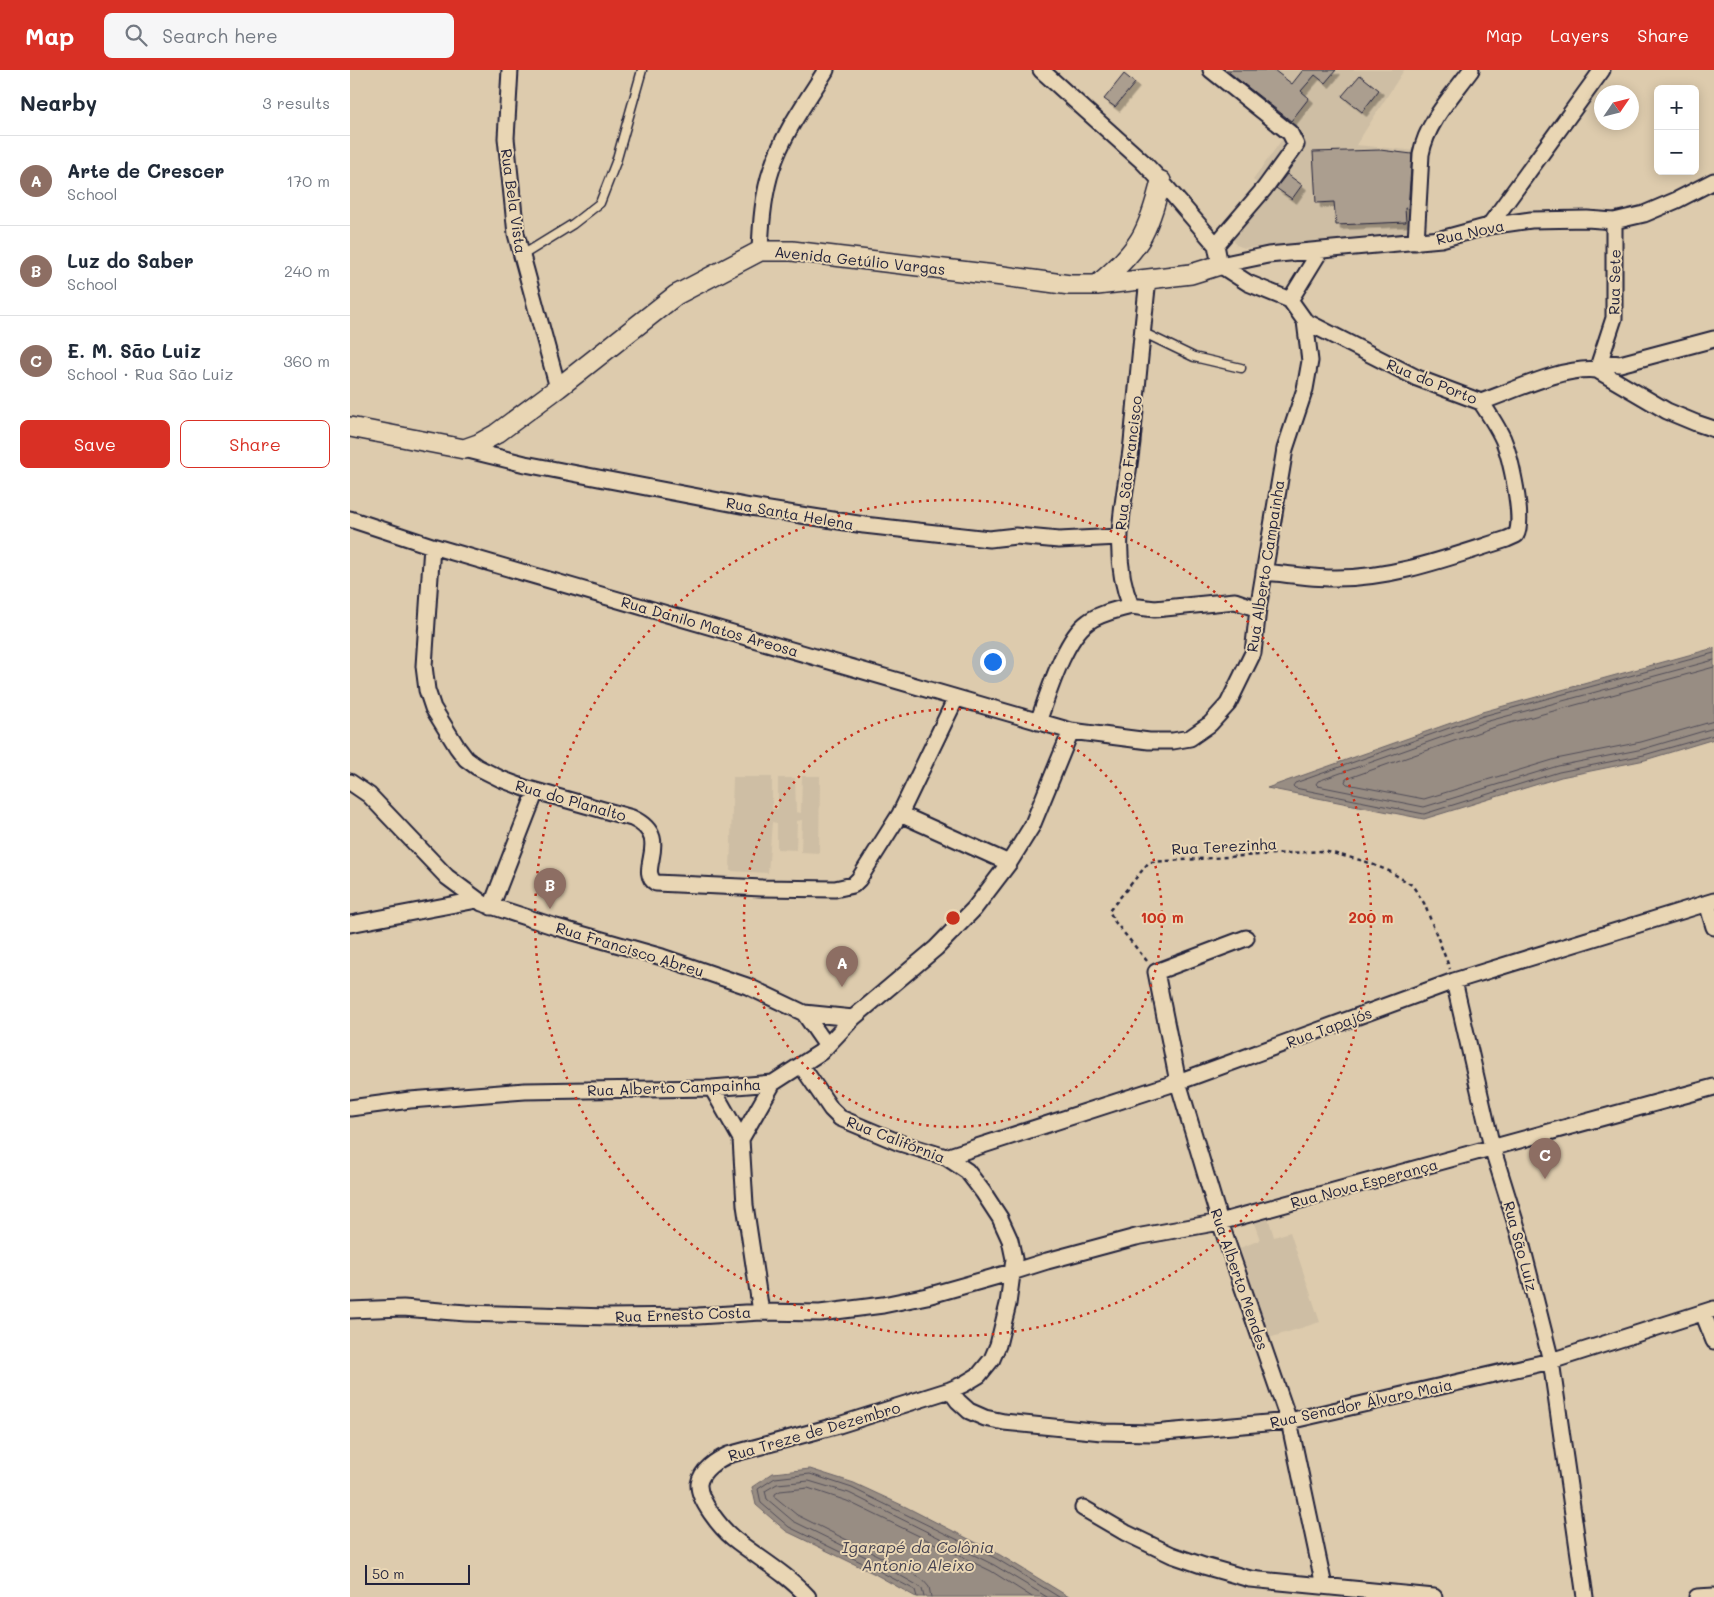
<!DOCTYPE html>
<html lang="en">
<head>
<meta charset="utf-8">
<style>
	:root { --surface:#fff; --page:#f6f6f7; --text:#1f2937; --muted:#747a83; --line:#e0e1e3; --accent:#d93025 }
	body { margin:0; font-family:Mali,sans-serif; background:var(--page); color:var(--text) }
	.controls { position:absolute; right:15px; top:15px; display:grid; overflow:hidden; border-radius:8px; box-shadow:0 2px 12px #0003 }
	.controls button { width:45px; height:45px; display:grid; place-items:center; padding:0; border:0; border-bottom:1px solid var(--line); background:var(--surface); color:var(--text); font:25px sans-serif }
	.compass { position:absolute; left:1244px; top:15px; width:45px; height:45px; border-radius:50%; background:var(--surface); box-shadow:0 2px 12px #0003; rotate:55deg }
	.scale { position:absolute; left:15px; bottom:12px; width:105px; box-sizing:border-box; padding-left:5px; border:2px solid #22223b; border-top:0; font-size:14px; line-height:18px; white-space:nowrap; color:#22223b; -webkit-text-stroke:4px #e9d6b4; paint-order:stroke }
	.you { position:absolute; left:642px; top:591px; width:18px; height:18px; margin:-12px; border:4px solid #fff; border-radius:50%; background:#1a73e8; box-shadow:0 0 0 8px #1a73e833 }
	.badge { display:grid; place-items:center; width:32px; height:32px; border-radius:50%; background:var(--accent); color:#fff; font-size:16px; font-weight:700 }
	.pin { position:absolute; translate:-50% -41px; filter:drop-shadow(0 1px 2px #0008) }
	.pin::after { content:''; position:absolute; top:26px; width:18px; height:15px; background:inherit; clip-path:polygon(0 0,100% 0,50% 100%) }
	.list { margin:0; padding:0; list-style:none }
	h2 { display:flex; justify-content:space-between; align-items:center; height:65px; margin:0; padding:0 20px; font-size:21px }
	h2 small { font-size:16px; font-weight:400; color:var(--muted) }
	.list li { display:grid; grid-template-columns:32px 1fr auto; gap:15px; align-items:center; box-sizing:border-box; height:90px; padding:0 20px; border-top:1px solid var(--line) }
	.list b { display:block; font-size:19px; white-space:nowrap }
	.list p { margin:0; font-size:16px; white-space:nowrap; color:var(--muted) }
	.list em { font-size:16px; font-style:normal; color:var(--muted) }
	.actions { display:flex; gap:10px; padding:15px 20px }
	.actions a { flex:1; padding:11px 0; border:1px solid var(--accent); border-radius:8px; text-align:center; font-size:18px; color:var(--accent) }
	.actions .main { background:var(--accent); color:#fff }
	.icon { flex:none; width:28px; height:28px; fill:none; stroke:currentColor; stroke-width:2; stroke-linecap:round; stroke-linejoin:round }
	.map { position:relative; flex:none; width:1364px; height:1527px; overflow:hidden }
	header { display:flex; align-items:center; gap:30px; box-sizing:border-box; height:70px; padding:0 25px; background:var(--accent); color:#fff }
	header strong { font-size:24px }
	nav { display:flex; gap:28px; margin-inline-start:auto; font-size:18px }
	.search { width:350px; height:45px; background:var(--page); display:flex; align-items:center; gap:12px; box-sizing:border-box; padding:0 18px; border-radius:8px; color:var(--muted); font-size:19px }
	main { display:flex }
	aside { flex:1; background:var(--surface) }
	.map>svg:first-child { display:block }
</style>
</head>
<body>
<header>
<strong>Map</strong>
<div class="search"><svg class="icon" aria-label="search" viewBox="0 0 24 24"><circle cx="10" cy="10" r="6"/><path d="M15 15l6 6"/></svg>Search here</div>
<nav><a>Map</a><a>Layers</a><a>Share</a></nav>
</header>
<main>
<aside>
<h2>Nearby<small>3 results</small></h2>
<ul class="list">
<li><span class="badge" style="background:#8d6e63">A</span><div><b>Arte de Crescer</b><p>School</p></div><em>170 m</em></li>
<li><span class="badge" style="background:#8d6e63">B</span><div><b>Luz do Saber</b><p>School</p></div><em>240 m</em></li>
<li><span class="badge" style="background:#8d6e63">C</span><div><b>E. M. São Luiz</b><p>School · Rua São Luiz</p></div><em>360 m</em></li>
</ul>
<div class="actions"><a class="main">Save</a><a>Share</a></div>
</aside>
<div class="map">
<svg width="1364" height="1527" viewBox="0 0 1364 1527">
	<defs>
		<filter id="shadow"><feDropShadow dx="4.5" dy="4.5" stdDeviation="0" flood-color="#0004"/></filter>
	</defs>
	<rect width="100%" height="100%" fill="#ddcbad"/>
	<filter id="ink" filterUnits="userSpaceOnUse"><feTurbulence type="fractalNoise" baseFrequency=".02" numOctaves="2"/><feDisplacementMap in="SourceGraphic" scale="10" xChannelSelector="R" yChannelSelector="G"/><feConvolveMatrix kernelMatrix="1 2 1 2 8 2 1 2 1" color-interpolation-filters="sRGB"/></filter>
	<g filter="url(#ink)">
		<path fill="#cebea4" d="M 870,0 L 1054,0 L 1006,75 L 1067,81 L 1062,158 L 1058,163 L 1052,165 L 895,178 L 886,175 L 883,169 L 887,158 L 917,121 L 903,110 L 941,57 Z
			M 452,706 L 470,706 L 469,783 L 451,782 L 452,750 L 447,751 L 446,780 L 427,779 L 427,753 L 422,752 L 418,803 L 380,801 L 383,707 L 422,707 L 422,739 L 428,739 L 428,708 L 445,708 L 446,742 L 451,743 Z
			M 918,1147 L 924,1167 L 940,1162 L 970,1252 L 919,1268 L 890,1178 L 910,1170 L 903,1150 Z"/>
		<path fill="#988d83" stroke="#696266" d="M 1364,578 L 1364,669 L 1295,690 L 1211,707 L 1074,749 L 917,718 L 1132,642 Z
			M 460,1399 L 504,1413 L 556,1437 L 650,1485 L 719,1527 L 566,1527 L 523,1503 L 436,1461 L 406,1435 L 402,1417 L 423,1403 Z"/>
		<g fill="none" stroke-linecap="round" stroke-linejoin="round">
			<path stroke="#514d58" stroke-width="1" d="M 1364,583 L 1133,646 L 945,713 L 943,716 L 945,718 L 1074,744 L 1209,702 L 1294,685 L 1364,665
				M 1364,590 L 1135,652 L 968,711 L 966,714 L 968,716 L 1074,737 L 1208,696 L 1293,679 L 1364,658
				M 1364,597 L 1138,659 L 996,709 L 995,712 L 997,714 L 1074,729 L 1206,689 L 1291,672 L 1364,651
				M 567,1527 L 565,1520 L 525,1499 L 439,1457 L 411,1433 L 408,1419 L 425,1408 L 460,1404 L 502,1418 L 647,1489 L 709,1527
				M 574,1527 L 572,1519 L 567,1515 L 528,1493 L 443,1451 L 417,1429 L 415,1421 L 427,1414 L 459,1411 L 499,1423 L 644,1495 L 697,1527
				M 581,1527 L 579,1517 L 572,1509 L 531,1487 L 447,1445 L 425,1427 L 425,1424 L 430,1421 L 458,1418 L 497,1431 L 641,1501 L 682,1527"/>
		</g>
		<path fill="#ab9e8f" stroke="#22223b" filter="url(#shadow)" d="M 876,0 L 924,0 L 942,14 L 953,0 L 986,0 L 975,13 L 965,5 L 951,21 L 959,28 L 941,51 Z
			M 774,4 L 785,13 L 765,37 L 754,29 Z
			M 1010,5 L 1029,20 L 1012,42 L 992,26 Z
			M 1030,80 L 1062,84 L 1058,139 L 1055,138 L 1056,152 L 986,155 L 984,132 L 966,133 L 963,82 Z
			M 937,104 L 952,115 L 942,129 L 926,118 Z"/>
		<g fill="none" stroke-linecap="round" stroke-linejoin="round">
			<g stroke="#22223b" stroke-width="11">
				<path id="service" d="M 171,186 L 223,154 L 250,133 L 266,92 L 292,0
					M 792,262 L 844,287 L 891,298"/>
			</g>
			<g stroke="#22223b" stroke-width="19">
				<path id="minor" d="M 160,0 L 156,68 L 166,164 L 208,318
					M 691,0 L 793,92 L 811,111 L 866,175 L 870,195
					M 861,0 L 940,63 L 946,75 L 914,119 L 866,175
					M 1139,156 L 1252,0
					M 1066,172 L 1071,84 C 1077,52 1102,26 1121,0
					M 410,181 C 411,153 413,124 422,98 C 433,63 457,31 476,0
					M 870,195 L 898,213 L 940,230 L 955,251 L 1067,308 L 1131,332 C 1163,321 1214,296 1247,300 L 1317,341 L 1346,353 L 1364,359
					M 870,195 L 918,185 L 1091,169 L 1139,156 L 1181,150 L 1237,149 L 1264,151 L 1294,144 L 1327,130 L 1364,111
					M 798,209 C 792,263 787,318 782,372 C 776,427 758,482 781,536 L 805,539 L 885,531 L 908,539
					M 940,230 L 970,181
					M 1251,292 L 1270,294 L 1364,269
					M 1247,300 L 1264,248 L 1264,151
					M 114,379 L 175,394 L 401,437 L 514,455 L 639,469 L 666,466 L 709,470 L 769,467
					M 0,449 L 82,476 L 721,661
					M 82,476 L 74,596 L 77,620 L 83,638 L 107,677 L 116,689 L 127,697 L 151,709 L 175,718 L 282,748 C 325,768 285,800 306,813 L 412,818 L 485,819 L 503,815 L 509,809 L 550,744 L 606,628
					M 914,502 C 937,504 960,508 982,508 C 1043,509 1100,487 1157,469 L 1166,465 C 1175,450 1160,386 1153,369 C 1147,356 1139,344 1131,332
					M 688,652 C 698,625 714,569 738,552 C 750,543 767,540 781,536
					M 0,712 L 19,725 L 97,807 L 132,833 L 206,857 L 312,887 L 397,916 L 454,943 L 503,948
					M 550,744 L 659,793
					M 1357,833 L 1364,857
					M 141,837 L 186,721
					M 0,854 L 127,830
					M 896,868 L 806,902 L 828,1012 L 870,1152 L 939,1351 L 974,1516
					M 1104,911 L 1142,1077 L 1169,1164 L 1201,1291 L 1235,1527
					M 454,943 L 477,976
					M 451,995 L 481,1039 L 490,1048 L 550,1073 L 596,1087 L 617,1101 L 633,1122 L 650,1148 L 660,1170 L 664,1189 L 658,1234 L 648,1275 L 642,1289 L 629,1305 L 614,1314 L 600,1320 L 489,1355 L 378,1385 C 367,1390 351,1400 349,1414 C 348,1430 371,1458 383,1468 C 408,1488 436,1503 458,1527
					M 362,1018 L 391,1069 L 395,1135 L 411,1242
					M 0,1038 L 60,1030 L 175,1021 L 362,1018 L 423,1013 L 471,982 L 503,948 L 586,878 L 624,839 L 659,793 L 682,756 L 721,661 L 799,671 L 823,671 L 840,668 L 860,654 L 878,634 L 903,583 L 908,539 L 935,379 L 955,319 L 960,291 L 955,251
					M 391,1069 L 423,1013
					M 596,1087 L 828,1012 L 1104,911 L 1364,831
					M 0,1240 L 53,1238 L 116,1243 L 258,1247 L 348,1246 L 411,1242 L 470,1243 L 533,1235 L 577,1226 L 662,1202 L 697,1191 L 786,1167 L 870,1152 L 1364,1017
					M 1353,1243 L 1364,1271
					M 600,1320 L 608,1331 L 619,1341 L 635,1348 L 654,1352 L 752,1362 L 803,1363 L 939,1351 L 1201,1291 L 1364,1239
					M 733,1438 L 776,1463 L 822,1485 L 854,1496 L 900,1509 L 1084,1527
					M 1347,1527 L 1364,1526"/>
			</g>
			<g stroke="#22223b" stroke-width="22">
				<path id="tertiary" d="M 747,215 C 789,180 798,164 811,111
					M 0,357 L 114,379 L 128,374 L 146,364 L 208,318 L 326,225 L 410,181 L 442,181 L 653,206 L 720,215 L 747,215 L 824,206 L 841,204 L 870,195"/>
			</g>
			<path stroke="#22223b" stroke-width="2.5" stroke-dasharray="4 4" stroke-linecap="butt" d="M 797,891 L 765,852 L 759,841 L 799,792 L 974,781 L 1014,791 L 1039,801 L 1062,815 L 1074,833 L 1100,899"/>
			<use href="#service" stroke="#e9d6b4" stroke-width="8"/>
			<use href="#minor" stroke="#e9d6b4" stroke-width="15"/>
			<use href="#tertiary" stroke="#e9d6b4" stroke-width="19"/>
		</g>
	</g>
	<g fill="none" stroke="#c8321e" stroke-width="2.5" stroke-dasharray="2.5 5">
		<circle cx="603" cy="848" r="209"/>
		<circle cx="603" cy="848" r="418"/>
	</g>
	<g text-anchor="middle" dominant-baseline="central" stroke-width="4" stroke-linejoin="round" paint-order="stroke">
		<g font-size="15" fill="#22223b" stroke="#e9d6b4">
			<text transform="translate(164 131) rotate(82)">Rua Bela Vista</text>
			<text transform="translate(1120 162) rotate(-12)">Rua Nova</text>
			<text transform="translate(510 190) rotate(6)">Avenida Getúlio Vargas</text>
			<text transform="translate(1264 212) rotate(-89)">Rua Sete</text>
			<text transform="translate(1082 311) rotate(22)">Rua do Porto</text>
			<text transform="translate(778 393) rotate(-83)">Rua São Francisco</text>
			<text transform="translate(440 443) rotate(10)">Rua Santa Helena</text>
			<text transform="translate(915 496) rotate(-81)">Rua Alberto Campainha</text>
			<text transform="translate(360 556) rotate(16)">Rua Danilo Matos Areosa</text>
			<text transform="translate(221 730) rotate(16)">Rua do Planalto</text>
			<text transform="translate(874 776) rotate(-3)">Rua Terezinha</text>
			<text transform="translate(280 879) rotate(17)">Rua Francisco Abreu</text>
			<text transform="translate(979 957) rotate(-20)">Rua Tapajós</text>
			<text transform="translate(324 1017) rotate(-2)">Rua Alberto Campainha</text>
			<text transform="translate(546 1069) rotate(21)">Rua Califórnia</text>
			<text transform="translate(1014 1113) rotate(-15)">Rua Nova Esperança</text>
			<text transform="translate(1171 1176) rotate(75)">Rua São Luiz</text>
			<text transform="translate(890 1209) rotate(71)">Rua Alberto Mendes</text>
			<text transform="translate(333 1244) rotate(-2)">Rua Ernesto Costa</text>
			<text transform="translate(1011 1333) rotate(-12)">Rua Senador Álvaro Maia</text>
			<text transform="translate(464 1361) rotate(-16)">Rua Treze de Dezembro</text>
		</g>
		<g font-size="16" font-style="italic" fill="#454251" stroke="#e9d6b4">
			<text x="568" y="1476">Igarapé da Colônia<tspan x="568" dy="18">Antonio Aleixo</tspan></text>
		</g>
	</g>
	<circle cx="603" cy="848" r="8" fill="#c8321e" stroke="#e9d6b4" stroke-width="2.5"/>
	<g font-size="15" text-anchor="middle" font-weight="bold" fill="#c8321e" stroke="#e9d6b4" stroke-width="4" stroke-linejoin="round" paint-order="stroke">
		<text x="812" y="853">100 m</text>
		<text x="1021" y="853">200 m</text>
	</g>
</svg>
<div class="controls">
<button>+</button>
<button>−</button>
</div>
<svg class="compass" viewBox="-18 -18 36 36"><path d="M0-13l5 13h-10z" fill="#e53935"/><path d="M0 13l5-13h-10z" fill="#747a83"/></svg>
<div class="scale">50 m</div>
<div class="you"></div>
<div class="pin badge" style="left:492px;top:917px;background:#8d6e63">A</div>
<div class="pin badge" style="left:200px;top:839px;background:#8d6e63">B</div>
<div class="pin badge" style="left:1195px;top:1109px;background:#8d6e63">C</div>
</div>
</main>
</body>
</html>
